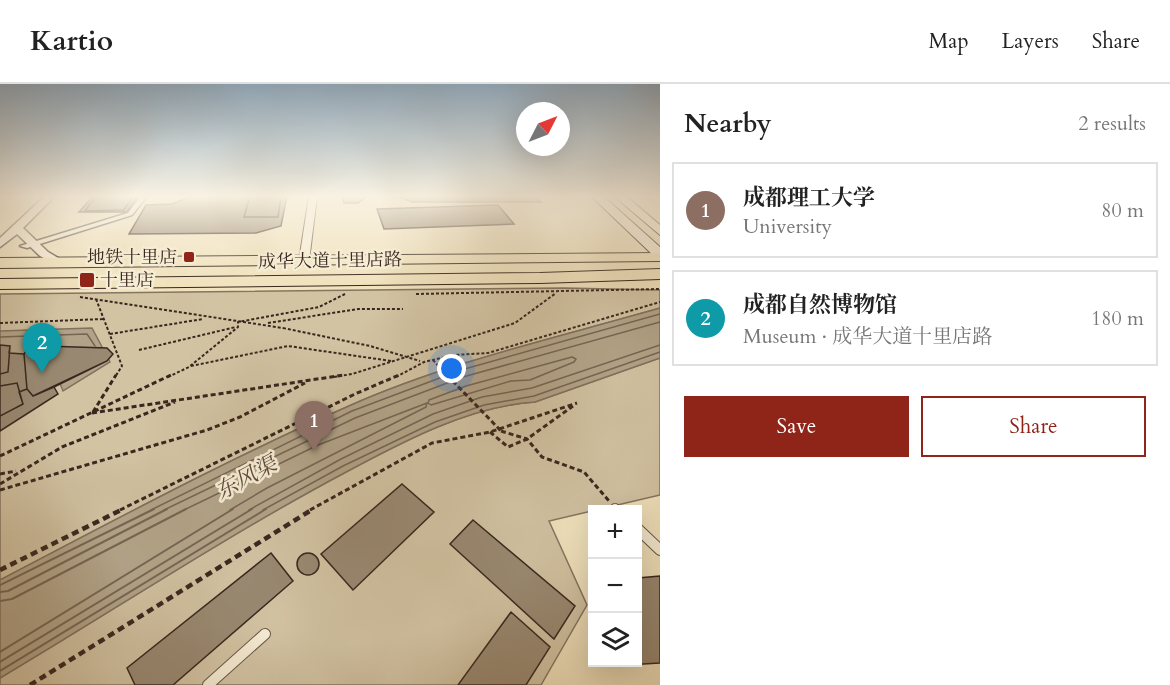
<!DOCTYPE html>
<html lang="en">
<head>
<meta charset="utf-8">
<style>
	:root { --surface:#fff; --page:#f2f2f2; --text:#222; --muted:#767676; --line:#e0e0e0; --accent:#8f2418 }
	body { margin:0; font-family:Cardo,"Noto Serif SC",serif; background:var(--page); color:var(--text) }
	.controls { position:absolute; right:18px; bottom:18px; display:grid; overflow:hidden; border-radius:0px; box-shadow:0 6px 24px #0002 }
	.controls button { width:54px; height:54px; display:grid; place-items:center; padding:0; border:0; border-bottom:2px solid var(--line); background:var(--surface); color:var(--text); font:30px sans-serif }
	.compass { position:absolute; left:516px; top:18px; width:54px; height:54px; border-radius:50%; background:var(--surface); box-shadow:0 6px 24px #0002; rotate:48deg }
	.you { position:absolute; left:452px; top:285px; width:21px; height:21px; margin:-15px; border:4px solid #fff; border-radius:50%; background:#1a73e8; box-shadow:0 0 0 9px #1a73e833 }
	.badge { display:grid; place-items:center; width:39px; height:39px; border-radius:50%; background:var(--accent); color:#fff; font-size:20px; font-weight:700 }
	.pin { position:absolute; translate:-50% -50px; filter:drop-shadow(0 2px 3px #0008) }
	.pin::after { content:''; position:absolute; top:32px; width:21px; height:18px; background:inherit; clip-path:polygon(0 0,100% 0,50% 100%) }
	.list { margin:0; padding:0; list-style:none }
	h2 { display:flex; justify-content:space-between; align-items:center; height:78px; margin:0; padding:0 24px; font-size:26px }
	h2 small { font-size:20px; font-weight:400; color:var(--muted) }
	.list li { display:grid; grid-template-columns:39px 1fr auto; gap:18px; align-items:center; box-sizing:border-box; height:96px; margin:0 12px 12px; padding:0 12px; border:2px solid var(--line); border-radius:0px }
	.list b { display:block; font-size:22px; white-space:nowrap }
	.list p { margin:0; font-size:20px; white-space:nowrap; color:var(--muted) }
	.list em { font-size:20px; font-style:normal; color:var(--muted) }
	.actions { display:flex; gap:12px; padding:18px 24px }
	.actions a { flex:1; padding:14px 0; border:2px solid var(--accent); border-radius:0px; text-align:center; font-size:21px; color:var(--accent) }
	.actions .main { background:var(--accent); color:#fff }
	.icon { flex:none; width:33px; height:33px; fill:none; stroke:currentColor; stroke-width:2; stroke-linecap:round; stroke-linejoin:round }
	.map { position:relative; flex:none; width:660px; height:601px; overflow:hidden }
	header { display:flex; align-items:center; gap:36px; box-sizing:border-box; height:84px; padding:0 30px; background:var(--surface); border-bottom:2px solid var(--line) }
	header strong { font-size:28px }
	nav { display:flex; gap:33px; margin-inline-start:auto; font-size:21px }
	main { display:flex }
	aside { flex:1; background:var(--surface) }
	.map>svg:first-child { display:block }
</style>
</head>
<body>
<header>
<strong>Kartio</strong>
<nav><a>Map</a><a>Layers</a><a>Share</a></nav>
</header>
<main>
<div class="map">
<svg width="660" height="601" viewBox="0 0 660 601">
	<rect width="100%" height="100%" fill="#f1e3be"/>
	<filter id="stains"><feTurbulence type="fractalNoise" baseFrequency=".00333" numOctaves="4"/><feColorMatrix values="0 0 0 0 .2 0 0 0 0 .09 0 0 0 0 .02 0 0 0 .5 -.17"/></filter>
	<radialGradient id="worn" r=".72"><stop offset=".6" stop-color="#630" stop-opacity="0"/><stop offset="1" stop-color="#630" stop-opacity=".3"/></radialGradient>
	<path fill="#d2c3a3" stroke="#867561" stroke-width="1.5" d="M 564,204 L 660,206 L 660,224 C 556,254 448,278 349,322 C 230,374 115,436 0,496 L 0,210 Z
		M 660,274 L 660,411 L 549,437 L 587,521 L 541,601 L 0,601 L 0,594 C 116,525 229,450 348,387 C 404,357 470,322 535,318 Z"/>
	<path fill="#b2a388" stroke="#82715e" stroke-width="1.5" d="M 660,224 L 660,274 L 535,318 C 470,322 404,357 348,387 C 229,450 116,525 0,594 L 0,496 C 115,436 230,374 349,322 C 448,278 556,254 660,224 Z
		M 92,244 L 110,278 L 63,307 L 49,272 L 0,271 L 0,247 Z"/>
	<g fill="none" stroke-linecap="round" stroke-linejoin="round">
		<path stroke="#766554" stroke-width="1.5" d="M 0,253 L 87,250 L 95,262
			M 572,273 L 576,275 L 574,278 L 530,296 L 511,297 L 431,321 L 428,319 L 429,316 L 466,302 Z
			M 151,426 L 352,327 L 461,286 L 660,230
			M 164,426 L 355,334 L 463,293 L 660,238
			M 184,426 L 318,361 L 427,319 L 426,323 L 267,404 L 230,426
			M 249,426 L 341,375 L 433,330 L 482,313 L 532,304 L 660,261
			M 263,426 L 343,382 L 435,338 L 484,321 L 534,312 L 660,268"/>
		<path stroke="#766554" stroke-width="2" d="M 0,501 L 154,425
			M 0,508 L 8,507 L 167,425
			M 0,517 L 12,515 L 186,425
			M 0,568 L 233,425
			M 0,578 L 252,425
			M 0,587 L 266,425"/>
	</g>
	<path fill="#998972" stroke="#39271f" stroke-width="1.5" d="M 93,112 L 138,112 L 127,128 L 79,128 Z
		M 96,112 L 133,112 L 124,126 L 85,127 Z
		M 192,112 L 287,112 L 281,142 L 256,149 L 129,150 L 146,121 L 172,120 Z
		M 250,112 L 281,112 L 278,133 L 244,133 Z
		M 342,112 L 367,112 L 358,119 L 344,119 Z
		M 397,112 L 536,112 L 541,118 L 412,118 Z
		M 498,121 L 514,140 L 384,145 L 377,125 Z
		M 0,261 L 10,262 L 8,288 L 0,290 Z
		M 0,261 L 10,262 L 9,269 L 24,270 L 27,266 L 44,262 L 107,264 L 113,270 L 107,277 L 54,303 L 33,312 L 27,305 L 19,308 L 23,320 L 0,332 Z
		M 44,262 L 107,264 L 113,270 L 107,277 L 33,312 L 27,305 L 24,270 L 27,266 Z
		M 17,299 L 23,320 L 0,332 L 0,302 Z
		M 54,303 L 58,310 L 0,347 L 0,332 L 23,320 L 19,308 L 27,305 L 33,312 Z
		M 402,400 L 434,428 L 353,506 L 321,470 Z
		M 473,436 L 575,522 L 554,555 L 450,460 Z
		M 271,469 L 293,497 L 173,601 L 135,601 L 127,584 Z
		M297 480a11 11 0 1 1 22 0a11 11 0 1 1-22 0Z
		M 660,492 L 660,579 L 627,581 L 625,578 L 638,578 L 638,494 Z
		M 511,528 L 550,563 L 526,601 L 458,601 Z"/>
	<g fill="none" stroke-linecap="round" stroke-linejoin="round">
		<g stroke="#675647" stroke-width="10">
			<path id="service-far1" d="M 615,424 L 617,426"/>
		</g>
		<g stroke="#675647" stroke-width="12">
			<path id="service" d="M 638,445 L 660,466
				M 208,601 L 265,550"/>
		</g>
		<g stroke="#675647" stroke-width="3">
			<path id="pedestrian" d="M 141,112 L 147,112 L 132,131 L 27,164 L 20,162 L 128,129 Z"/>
		</g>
		<g stroke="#675647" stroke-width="2">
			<path id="minor" d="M 309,112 L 317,112 L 309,177 L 304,180 L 299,177 Z"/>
		</g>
		<g stroke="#675647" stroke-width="3">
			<path id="tertiary" d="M 45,112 L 55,112 L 23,144 L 48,168 L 65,178 L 59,182 L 40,172 L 17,150 L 0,163 L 0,154 Z"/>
		</g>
		<g stroke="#39271f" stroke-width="2">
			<path id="secondary" d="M 591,112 L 603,112 L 660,163 L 660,174 L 655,173 Z
				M 614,112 L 626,112 L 660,141 L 660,151 Z"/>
		</g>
		<g stroke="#39271f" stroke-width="2">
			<path id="primary" d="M 660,169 L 660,177 L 0,184 L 0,174 Z
				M 660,185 L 660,195 L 540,199 L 0,205 L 0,195 L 540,189 Z"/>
		</g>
		<path stroke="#39271f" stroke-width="2" stroke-dasharray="3 2" stroke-linecap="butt" d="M 416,210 L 660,205
			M 80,213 L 283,244
			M 96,215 L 122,282 L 115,293
			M 0,239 L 104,235
			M 268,239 L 358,225 L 403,225
			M 110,250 L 203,235
			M 139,266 L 236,243
			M 433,276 L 441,285
			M 191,282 L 288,262 L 391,277
			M 168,293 L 189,283 L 238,243 L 238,238 L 319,223 L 345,210
			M 334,293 L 352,290 L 515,239 L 556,209
			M 396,293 L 424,278 L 454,271 L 488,269 L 660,218"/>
		<path stroke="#39271f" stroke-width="3" stroke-dasharray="5 3" stroke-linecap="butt" d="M 93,328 L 116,291
			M 92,329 L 344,291
			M 501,347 L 527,355 L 542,373 L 584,388 L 609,417
			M 490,348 L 508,363 L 527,355 L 573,322
			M 0,372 L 171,291
			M 0,390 L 16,387
			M 0,400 L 62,363 L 175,318
			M 0,406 L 207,346 L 240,333 L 305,299
			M 120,426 L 355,310 L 399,291
			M 310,426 L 432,359 L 490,348 L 577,319"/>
		<path stroke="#39271f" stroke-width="4.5" stroke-dasharray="7 4.5" stroke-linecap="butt" d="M 0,486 L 123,425
			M 30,601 L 313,425"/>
		<use href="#service-far1" stroke="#f6edd5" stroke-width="8"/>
		<use href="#service" stroke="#f6edd5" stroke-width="10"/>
		<use href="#pedestrian" fill="#f6edd5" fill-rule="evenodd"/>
		<use href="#minor" fill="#f6edd5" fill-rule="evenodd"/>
		<use href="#tertiary" fill="#f6edd5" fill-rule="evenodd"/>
		<use href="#secondary" fill="#f6edd5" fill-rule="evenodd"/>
		<use href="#primary" fill="#f1e3be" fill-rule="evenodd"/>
		<path stroke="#39271f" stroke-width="2" stroke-dasharray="3 2" stroke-linecap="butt" d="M 283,244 L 370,262 L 420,277
			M 441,285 L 449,293"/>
		<path stroke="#39271f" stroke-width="3" stroke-dasharray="5 3" stroke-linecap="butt" d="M 447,291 L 501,347"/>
	</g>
	<linearGradient id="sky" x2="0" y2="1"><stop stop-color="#92adc2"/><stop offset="0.57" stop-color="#f9f2e2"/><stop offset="1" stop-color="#f9f2e2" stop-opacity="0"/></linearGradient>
	<rect width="660" height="197" fill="url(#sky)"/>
	<g fill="#8f2418" stroke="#f6edd5" stroke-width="2">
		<rect x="183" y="167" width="12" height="12" rx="3"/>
		<rect x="79" y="188" width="16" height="16" rx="3"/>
	</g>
	<g text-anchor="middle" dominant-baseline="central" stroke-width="5" stroke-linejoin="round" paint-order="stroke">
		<g font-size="18" fill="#39271f" stroke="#f6edd5" text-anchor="end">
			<text x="177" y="173">地铁十里店</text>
			<text x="100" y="196" text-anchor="start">十里店</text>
		</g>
		<g font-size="18" fill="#39271f" stroke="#f6edd5">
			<text transform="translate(330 177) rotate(-1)">成华大道十里店路</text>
		</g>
		<g font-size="22" font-style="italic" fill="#5d4c3e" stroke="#f6edd5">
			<text transform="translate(246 394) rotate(-29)">东风渠</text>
		</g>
	</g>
	<rect width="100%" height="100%" filter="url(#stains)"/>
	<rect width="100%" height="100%" fill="url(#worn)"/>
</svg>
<div class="controls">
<button>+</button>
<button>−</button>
<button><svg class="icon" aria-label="layers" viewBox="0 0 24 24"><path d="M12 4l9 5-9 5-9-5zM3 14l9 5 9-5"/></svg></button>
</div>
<svg class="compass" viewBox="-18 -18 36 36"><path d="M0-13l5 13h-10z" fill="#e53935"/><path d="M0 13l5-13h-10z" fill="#767676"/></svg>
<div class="you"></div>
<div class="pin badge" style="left:314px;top:367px;background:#8d6e63">1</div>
<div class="pin badge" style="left:42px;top:289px;background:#0f9aa8">2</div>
</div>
<aside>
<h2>Nearby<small>2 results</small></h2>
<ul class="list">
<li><span class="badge" style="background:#8d6e63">1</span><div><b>成都理工大学</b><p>University</p></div><em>80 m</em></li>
<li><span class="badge" style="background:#0f9aa8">2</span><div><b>成都自然博物馆</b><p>Museum · 成华大道十里店路</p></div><em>180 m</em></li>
</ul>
<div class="actions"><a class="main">Save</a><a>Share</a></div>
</aside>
</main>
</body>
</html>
